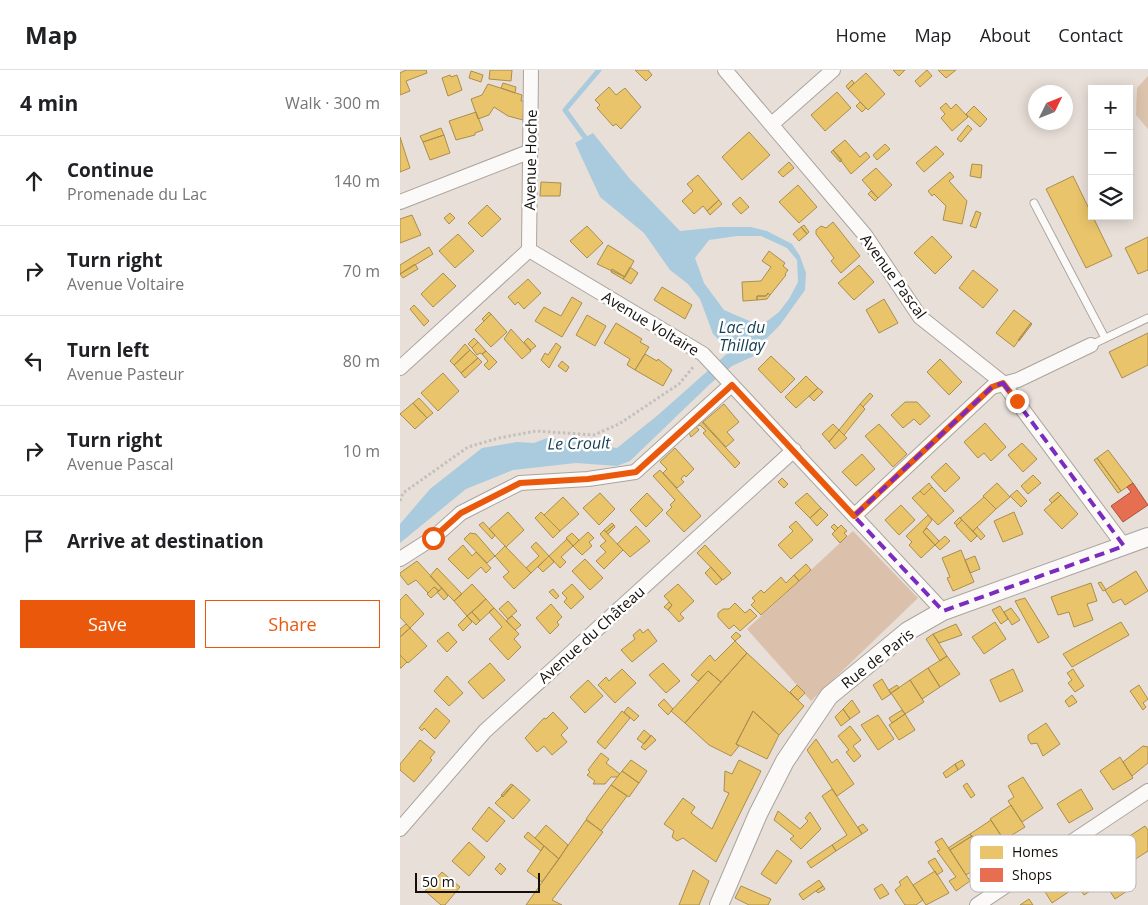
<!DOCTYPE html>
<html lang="en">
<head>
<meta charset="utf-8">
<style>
	:root { --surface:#fff; --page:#f6f6f6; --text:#202124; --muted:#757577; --line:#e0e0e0; --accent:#ea580c }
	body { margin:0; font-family:"Open Sans",sans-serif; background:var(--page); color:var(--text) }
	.controls { position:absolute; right:15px; top:15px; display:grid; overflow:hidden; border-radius:0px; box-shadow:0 2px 12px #0003 }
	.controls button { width:45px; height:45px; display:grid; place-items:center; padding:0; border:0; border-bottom:1px solid var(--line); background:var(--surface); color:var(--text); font:25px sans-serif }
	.compass { position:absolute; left:628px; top:15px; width:45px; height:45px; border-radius:50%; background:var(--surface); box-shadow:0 2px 12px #0003; rotate:47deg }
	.scale { position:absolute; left:15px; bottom:12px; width:125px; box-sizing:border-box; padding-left:5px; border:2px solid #150f0b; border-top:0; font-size:14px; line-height:18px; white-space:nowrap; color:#150f0b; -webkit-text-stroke:4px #fff; paint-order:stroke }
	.stop { position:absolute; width:15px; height:15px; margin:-11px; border:4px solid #ea580c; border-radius:50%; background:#fff }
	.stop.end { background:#ea580c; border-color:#fff; box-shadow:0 1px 5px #0008 }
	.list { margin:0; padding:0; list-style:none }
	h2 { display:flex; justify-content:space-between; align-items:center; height:65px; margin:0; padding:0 20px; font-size:21px }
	h2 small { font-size:16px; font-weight:400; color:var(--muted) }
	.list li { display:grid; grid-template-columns:32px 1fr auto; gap:15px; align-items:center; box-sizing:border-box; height:90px; padding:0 20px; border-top:1px solid var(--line) }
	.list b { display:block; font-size:19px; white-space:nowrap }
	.list p { margin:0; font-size:16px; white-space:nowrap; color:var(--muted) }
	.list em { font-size:16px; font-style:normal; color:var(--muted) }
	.actions { display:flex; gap:10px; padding:15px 20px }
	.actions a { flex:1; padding:11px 0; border:1px solid var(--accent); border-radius:0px; text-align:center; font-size:18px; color:var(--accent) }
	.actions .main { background:var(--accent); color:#fff }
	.icon { flex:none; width:28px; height:28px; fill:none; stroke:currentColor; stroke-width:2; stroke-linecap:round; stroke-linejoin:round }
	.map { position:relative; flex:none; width:748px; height:835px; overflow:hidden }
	header { display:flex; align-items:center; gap:30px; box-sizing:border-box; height:70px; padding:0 25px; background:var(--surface); border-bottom:1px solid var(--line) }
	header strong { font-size:24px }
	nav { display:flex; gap:28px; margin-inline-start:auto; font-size:18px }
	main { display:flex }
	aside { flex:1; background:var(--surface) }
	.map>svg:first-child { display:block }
</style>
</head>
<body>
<header>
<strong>Map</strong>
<nav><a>Home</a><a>Map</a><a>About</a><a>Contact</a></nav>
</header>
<main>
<aside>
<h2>4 min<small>Walk · 300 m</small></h2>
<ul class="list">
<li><svg class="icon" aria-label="ahead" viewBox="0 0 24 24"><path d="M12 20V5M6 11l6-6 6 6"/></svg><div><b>Continue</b><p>Promenade du Lac</p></div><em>140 m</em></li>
<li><svg class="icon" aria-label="right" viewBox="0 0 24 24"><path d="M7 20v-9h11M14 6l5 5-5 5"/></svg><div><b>Turn right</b><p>Avenue Voltaire</p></div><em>70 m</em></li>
<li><svg class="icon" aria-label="left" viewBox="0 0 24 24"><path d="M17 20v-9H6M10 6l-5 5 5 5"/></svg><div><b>Turn left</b><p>Avenue Pasteur</p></div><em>80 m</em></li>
<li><svg class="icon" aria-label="right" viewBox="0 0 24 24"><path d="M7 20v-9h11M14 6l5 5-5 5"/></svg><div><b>Turn right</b><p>Avenue Pascal</p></div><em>10 m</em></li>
<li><svg class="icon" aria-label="arrive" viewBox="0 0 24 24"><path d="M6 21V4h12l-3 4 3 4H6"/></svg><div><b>Arrive at destination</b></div></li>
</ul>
<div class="actions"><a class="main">Save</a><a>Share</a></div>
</aside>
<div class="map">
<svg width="748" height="835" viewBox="0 0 748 835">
	<rect width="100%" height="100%" fill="#e8dfd8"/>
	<path fill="#dcc3ad" d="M 748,6 L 748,59 L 736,45 L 737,18 Z"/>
	<path fill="#dbc1ab" d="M 453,461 L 518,528 L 411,631 L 347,559 Z"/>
	<path fill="#aacbdd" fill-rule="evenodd" d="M 193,63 L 230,109 L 280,161 L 320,157 L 351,157 L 367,161 L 392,174 L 400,186 L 406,203 L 405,220 L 380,255 L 359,276 L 354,286 L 332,296 L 310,314 L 230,391 L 217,396 L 176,393 L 113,400 L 66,419 L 0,473 L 0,454 L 30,419 L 82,378 L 117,372 L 134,373 L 147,368 L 217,378 L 258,345 L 330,281 L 313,264 L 300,229 L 288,214 L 270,200 L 244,163 L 200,127 L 175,73 ZM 337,166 L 361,166 L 387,178 L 397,190 L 398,212 L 389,229 L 379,242 L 361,256 L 324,240 L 304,213 L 295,188 L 309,170 Z"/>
	<path fill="#e9c46a" stroke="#a98e4e" d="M 6,0 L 26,0 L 27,3 L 6,11 L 10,21 L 0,25 L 0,3 Z
		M 90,0 L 112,0 L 111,11 L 89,9 Z
		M 235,0 L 248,0 L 252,5 L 246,11 Z
		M 493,0 L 505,0 L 499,6 Z
		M 527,0 L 532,6 L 520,17 L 515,11 Z
		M 538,0 L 556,0 L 546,8 Z
		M 71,1 L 83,5 L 81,12 L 69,8 Z
		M 466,3 L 485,24 L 468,40 L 448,19 Z
		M 50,5 L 51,7 L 57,5 L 62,20 L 48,26 L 42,8 Z
		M 452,10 L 454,13 L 448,19 L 446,16 Z
		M 103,13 L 116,17 L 115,23 L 101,18 Z
		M 88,14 L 122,25 L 121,31 L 124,31 L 123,50 L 108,46 L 94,37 L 89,45 L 78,49 L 71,29 L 82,25 Z
		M 209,17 L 216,25 L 225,18 L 241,37 L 221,59 L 216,54 L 213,56 L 197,38 L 200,35 L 195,30 Z
		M 437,22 L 451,38 L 425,61 L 411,45 Z
		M 460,32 L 466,38 L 462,42 L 456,36 Z
		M 546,33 L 551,39 L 556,34 L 568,47 L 552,61 L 541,48 L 545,44 L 540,38 Z
		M 574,36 L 587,49 L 580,57 L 566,44 Z
		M 76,42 L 83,60 L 75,63 L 75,65 L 56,70 L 49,51 Z
		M 568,55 L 572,59 L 561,72 L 557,69 Z
		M 41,58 L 44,65 L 23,72 L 20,66 Z
		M 349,62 L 370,85 L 342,110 L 322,87 Z
		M 44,65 L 50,83 L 30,90 L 23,72 Z
		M 0,67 L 10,98 L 0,102 Z
		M 445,70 L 460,87 L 466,82 L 470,87 L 451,104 L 433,80 Z
		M 485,74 L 490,79 L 477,90 L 473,85 Z
		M 536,76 L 544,84 L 524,102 L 516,93 Z
		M 433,80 L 442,90 L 440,92 L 431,82 Z
		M 389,92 L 394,98 L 383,107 L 378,102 Z
		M 572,94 L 582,95 L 581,108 L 570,106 Z
		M 476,98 L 492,115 L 478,128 L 462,110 Z
		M 550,102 L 554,107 L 549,111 L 567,131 L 562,154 L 543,150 L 546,136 L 534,124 L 532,126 L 528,121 Z
		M 298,105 L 319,130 L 307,141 L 303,136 L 294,144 L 282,131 L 293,121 L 287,114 Z
		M 673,106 L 712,186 L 686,198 L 646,119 Z
		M 141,112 L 161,113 L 160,126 L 140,126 Z
		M 398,115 L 417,137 L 399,153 L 379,132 Z
		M 471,121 L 478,128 L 475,131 L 468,124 Z
		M 340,127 L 349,137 L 341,144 L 332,134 Z
		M 319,130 L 322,134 L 310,145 L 307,141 Z
		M 87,135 L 101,149 L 82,167 L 68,153 Z
		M 576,141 L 581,143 L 576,158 L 570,156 Z
		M 50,143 L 55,148 L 49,154 L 44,148 Z
		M 12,145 L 21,165 L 0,173 L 0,149 Z
		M 433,152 L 460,186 L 441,203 L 431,191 L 434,188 L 416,164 L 416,160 L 421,156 L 426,158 Z
		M 404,155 L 409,162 L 407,164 L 401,157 Z
		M 187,156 L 203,173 L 187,188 L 170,171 Z
		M 401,157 L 407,164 L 399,171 L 393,164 Z
		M 58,164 L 74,181 L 55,198 L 39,181 Z
		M 532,166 L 552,187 L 535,204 L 514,183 Z
		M 748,167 L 748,200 L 738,204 L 725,178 Z
		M 208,175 L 234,191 L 225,207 L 197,194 Z
		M 29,177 L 33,184 L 0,204 L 0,195 Z
		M 369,181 L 385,193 L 383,196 L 388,200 L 385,204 L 386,205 L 370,225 L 368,223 L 366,226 L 357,226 L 357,230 L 343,231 L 342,212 L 361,211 L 371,197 L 362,191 Z
		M 15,194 L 18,199 L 3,208 L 0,204 Z
		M 459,195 L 474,212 L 454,230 L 438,213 Z
		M 230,197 L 238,203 L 231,214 L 223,209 Z
		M 212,199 L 225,207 L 223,209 L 211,202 Z
		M 573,200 L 598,220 L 583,238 L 559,218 Z
		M 43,203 L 56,216 L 33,237 L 21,224 Z
		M 128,209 L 141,223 L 124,239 L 118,232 L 115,235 L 108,227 Z
		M 262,217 L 292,235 L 285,249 L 254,230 Z
		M 368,223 L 370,225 L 367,229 L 357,230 L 357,226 L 366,226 Z
		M 172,227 L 182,233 L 162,267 L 135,251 L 144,237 L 161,246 Z
		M 484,229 L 498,253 L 479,263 L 466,240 Z
		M 14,235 L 29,251 L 24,256 L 10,239 Z
		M 614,240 L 631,253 L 614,277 L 596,263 Z
		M 89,242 L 91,244 L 84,251 L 82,249 Z
		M 91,244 L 107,262 L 91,277 L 75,260 Z
		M 187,245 L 206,256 L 195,276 L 176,265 Z
		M 216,253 L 242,269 L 240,272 L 249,277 L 235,300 L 227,295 L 230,289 L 204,273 Z
		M 631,253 L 632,254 L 619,271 L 618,270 Z
		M 111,259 L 131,281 L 122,289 L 104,269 Z
		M 748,263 L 748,295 L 722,308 L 709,282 Z
		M 74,268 L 78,272 L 72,278 L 68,274 Z
		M 128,268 L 136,276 L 131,280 L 124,272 Z
		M 78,272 L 86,281 L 82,284 L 80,283 L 77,285 L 72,278 Z
		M 156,273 L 161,277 L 149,298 L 141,290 L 145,283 L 148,285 Z
		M 65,274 L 70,280 L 54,295 L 50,291 Z
		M 70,280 L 78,288 L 61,303 L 54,295 Z
		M 86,281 L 97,292 L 89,300 L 84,295 L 88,291 L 82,284 Z
		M 245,284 L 257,291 L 258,289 L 272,300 L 263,316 L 235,300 Z
		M 371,286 L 395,309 L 381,323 L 358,299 Z
		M 78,288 L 82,292 L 65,308 L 61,303 Z
		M 540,289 L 562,312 L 549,325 L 527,302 Z
		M 162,291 L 169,297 L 166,302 L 158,296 Z
		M 43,303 L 59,321 L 38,341 L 21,323 Z
		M 406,306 L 418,318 L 396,338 L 385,327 Z
		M 418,318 L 423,322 L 414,331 L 409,326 Z
		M 470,323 L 473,326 L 463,337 L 460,334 Z
		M 19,328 L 33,343 L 27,348 L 13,333 Z
		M 505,332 L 517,332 L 530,346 L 520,355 L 514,349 L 503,358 L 491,345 Z
		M 13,333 L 27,348 L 15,359 L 0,344 Z
		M 324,334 L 339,352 L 327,362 L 334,370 L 326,377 L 303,352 Z
		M 460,334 L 465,339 L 444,365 L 439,360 Z
		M 300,350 L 340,393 L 335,398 L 303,363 L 306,361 L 300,355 L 298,356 L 296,354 Z
		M 585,353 L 606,377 L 591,391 L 584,383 L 578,388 L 564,372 Z
		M 433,354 L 439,360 L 429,372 L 422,364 Z
		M 479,354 L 507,384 L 493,397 L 465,366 Z
		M 295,355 L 299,360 L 291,367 L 288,361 Z
		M 439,360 L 447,368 L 435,379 L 429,372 Z
		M 622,373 L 637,389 L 623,402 L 608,385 Z
		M 275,378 L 294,399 L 286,407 L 284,405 L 281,409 L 284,412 L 277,418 L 263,403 L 267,399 L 260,392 Z
		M 708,380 L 733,413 L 721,421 L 697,388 Z
		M 462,384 L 475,399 L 456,416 L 442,402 Z
		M 697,388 L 721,421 L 718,423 L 694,390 Z
		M 546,393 L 560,408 L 545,422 L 531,407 Z
		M 260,400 L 301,446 L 284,462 L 266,443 L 272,437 L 270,435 L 275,430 L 253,406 Z
		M 633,405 L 641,413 L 628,424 L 621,416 Z
		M 382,408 L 388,414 L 384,418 L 378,412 Z
		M 529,413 L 532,417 L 524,425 L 520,421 Z
		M 597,413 L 610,427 L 596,439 L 583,426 Z
		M 532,417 L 554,441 L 538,455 L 512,428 L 520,421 L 524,425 Z
		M 617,420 L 627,431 L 621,437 L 610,426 Z
		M 658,422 L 661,425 L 652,433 L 649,430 Z
		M 200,423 L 215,439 L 199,455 L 183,438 Z
		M 247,423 L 263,440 L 246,457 L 230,440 Z
		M 407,423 L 421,438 L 410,448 L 395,433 Z
		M 661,425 L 678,444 L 662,459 L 644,440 Z
		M 163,427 L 179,444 L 160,461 L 144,445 Z
		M 584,427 L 596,439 L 573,461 L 560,448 Z
		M 501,435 L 515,450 L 499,465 L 485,450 Z
		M 421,438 L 428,445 L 417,456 L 410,448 Z
		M 108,442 L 124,460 L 106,477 L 89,459 Z
		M 141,442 L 160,461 L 153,468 L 135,448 Z
		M 614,442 L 623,464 L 603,472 L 594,451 Z
		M 528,445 L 532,450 L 523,462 L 535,475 L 521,488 L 509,475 L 512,472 L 506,466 Z
		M 560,447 L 562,450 L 557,455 L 554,453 Z
		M 562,450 L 577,466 L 571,472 L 556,456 Z
		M 396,451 L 413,470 L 391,489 L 378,475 L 393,461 L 389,457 Z
		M 83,452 L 95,465 L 92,469 L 79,455 Z
		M 212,453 L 214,455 L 206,462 L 204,460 Z
		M 434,454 L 438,458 L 435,461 L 431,457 Z
		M 214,455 L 215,457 L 208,464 L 206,462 Z
		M 441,455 L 447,461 L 444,463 L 447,466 L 440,473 L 432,464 Z
		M 236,456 L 250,471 L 230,487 L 217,474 Z
		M 577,457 L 585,466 L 581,470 L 573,461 Z
		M 527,458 L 539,471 L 535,475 L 523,462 Z
		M 204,460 L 223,480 L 204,499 L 196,491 L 206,482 L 200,476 L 206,471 L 200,464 Z
		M 188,462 L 194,468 L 189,472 L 192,476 L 182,485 L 173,476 Z
		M 70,463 L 76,464 L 95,486 L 87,493 L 64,469 Z
		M 172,463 L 179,470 L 173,476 L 166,468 Z
		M 545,466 L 550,471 L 540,480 L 535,475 Z
		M 167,469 L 173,476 L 161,487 L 166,492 L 160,498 L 149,486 Z
		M 136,472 L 149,486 L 131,503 L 126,498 L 139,486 L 131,477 Z
		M 63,475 L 72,486 L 76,482 L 91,498 L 86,503 L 81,497 L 68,509 L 48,489 Z
		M 305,475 L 331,503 L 323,510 L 297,483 Z
		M 105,476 L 131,503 L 114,519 L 103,507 L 109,502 L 95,486 Z
		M 561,480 L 574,512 L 553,521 L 547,508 L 550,507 L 542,488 Z
		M 149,486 L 154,492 L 143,502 L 138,497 Z
		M 575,486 L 580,499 L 570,503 L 565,490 Z
		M 185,489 L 203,508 L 190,520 L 172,501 Z
		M 17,491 L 42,518 L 39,521 L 34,517 L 28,523 L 16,510 L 8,515 L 0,505 L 0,503 Z
		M 406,494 L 411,500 L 399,511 L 394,505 Z
		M 311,497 L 322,510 L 316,515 L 305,503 Z
		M 37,498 L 62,524 L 54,531 L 30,506 Z
		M 736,501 L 748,521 L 725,535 L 721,529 L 713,533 L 705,520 Z
		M 394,505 L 399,511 L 361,545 L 351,535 L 355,531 L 352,528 L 361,520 L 364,523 L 381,507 L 386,513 Z
		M 701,512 L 706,520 L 703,521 L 698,513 Z
		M 691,513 L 697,531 L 687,534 L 693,550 L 674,557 L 669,542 L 658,545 L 651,527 Z
		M 72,514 L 86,529 L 67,546 L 54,531 Z
		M 172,514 L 184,527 L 171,539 L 164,532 L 167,528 L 162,523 Z
		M 278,514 L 294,531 L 280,544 L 284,548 L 279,552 L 268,540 L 272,535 L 264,526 Z
		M 34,517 L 39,521 L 31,528 L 27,524 Z
		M 42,518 L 48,526 L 44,530 L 37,522 Z
		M 153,519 L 159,526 L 156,529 L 149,522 Z
		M 6,524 L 24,544 L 10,558 L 0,547 L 0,530 Z
		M 625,528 L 649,567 L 638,573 L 615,531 Z
		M 86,529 L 94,538 L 80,551 L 72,542 Z
		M 108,531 L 117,541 L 108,549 L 99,539 Z
		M 269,532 L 272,535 L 268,540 L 264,537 Z
		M 335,533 L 345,543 L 350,539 L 357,546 L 340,561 L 334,555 L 329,559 L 318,547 L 318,543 L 323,539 L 329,539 Z
		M 151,534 L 162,547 L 157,552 L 159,555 L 150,564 L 136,548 Z
		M 600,536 L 608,549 L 601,554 L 592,540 Z
		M 94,538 L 119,564 L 114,569 L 121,577 L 108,590 L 89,569 L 102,557 L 89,542 Z
		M 611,538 L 620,550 L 612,555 L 604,542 Z
		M 72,542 L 80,551 L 76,555 L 67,546 Z
		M 67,546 L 72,552 L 63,561 L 58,555 Z
		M 112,546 L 121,555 L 115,560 L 106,551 Z
		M 595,552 L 606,569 L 584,584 L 572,567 Z
		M 721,552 L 729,565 L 672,597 L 663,584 Z
		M 6,554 L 10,558 L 0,567 L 0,559 Z
		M 556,554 L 562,565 L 539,573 L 533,564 Z
		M 10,558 L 27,576 L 8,593 L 0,585 L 0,567 Z
		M 240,559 L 243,563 L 248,559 L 257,571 L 232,592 L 221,580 L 235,569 L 233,565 Z
		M 48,562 L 57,572 L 47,582 L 37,571 Z
		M 336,562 L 341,566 L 335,571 L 331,567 Z
		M 533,564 L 547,586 L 540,591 L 526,569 Z
		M 335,571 L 347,583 L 321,612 L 308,601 L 298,611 L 291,605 L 310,585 L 315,591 Z
		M 347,583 L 404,636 L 379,665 L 353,641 L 336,674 L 339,676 L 331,686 L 309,675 L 285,653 Z
		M 0,585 L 7,592 L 1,598 L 0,598 Z
		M 547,586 L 560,604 L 540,617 L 528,598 Z
		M 90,593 L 105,610 L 83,629 L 68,612 Z
		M 263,593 L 280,611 L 266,623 L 249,605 Z
		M 528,598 L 540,617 L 522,629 L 510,610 Z
		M 222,599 L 236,613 L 215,633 L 198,615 L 206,607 L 209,611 Z
		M 613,599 L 623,621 L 600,632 L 590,610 Z
		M 673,599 L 684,616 L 675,622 L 668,613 L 672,610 L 667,603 Z
		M 308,601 L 321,612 L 285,653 L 271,641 Z
		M 47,606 L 63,623 L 49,636 L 34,621 Z
		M 482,609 L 491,624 L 482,630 L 473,615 Z
		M 188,610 L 203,626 L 185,643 L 170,627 Z
		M 510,610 L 524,632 L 505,644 L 491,623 Z
		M 397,615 L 405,623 L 398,630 L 390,622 Z
		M 497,615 L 499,618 L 491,623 L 489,620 Z
		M 739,615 L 748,629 L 743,633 L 746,637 L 743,640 L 730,621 Z
		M 672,625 L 677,632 L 669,637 L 665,631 Z
		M 264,629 L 273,639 L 268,645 L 258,635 Z
		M 452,630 L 460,642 L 450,649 L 443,639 Z
		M 228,637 L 239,646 L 234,651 L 224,642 Z
		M 36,638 L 50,651 L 35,669 L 24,658 L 22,661 L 19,658 Z
		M 443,639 L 450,649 L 441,656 L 435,647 Z
		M 502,640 L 505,644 L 492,653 L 489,648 Z
		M 222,641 L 230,648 L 205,679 L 197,672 Z
		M 353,641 L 379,665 L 367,689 L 336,674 Z
		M 153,642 L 168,658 L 161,665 L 167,672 L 152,685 L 144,676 L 137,682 L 125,668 L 144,648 L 146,649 Z
		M 505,644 L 515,660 L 499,670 L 489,655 Z
		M 478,645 L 494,669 L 478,680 L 461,655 Z
		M 646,653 L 660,674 L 643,686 L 637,673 L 631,674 L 628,669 L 628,665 Z
		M 450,656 L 461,670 L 453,676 L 461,686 L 454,692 L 446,682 L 449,680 L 438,666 Z
		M 244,660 L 251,666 L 244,674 L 237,669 Z
		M 251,665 L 256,670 L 245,680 L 241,677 Z
		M 416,669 L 432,693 L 437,689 L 454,714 L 437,726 L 407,680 Z
		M 20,670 L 35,682 L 30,688 L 32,690 L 14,712 L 0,700 L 0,694 Z
		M 743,676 L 748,677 L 748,693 L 732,706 L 723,692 Z
		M 201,683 L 209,689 L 206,693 L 220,704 L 217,707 L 211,707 L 205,714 L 193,714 L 195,711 L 187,705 L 190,702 L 188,700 Z
		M 720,687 L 733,708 L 713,720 L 700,701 Z
		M 231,690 L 247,701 L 239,713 L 222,701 Z
		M 339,690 L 361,701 L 316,792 L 283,768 L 277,771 L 272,767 L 274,761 L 264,754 L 283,728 L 295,737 L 291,743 L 312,759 L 329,723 L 324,721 L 325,701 L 332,704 Z
		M 562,690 L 565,695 L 558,700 L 555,694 Z
		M 555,694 L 558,700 L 546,708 L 543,703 Z
		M 222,701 L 239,713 L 229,727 L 211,715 Z
		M 623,707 L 643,738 L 622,752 L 608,731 L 614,727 L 608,716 Z
		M 567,713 L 575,725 L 571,728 L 563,716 Z
		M 111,714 L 113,715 L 103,727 L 101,725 Z
		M 113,715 L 130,730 L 113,749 L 95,733 Z
		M 211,715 L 227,726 L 201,761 L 186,749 Z
		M 432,719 L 462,764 L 436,781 L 432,775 L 447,765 L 422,726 Z
		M 681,719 L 693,739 L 669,753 L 657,734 Z
		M 611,735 L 625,757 L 604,770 L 590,749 Z
		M 89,737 L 105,751 L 87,772 L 72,759 Z
		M 378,741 L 400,759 L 408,751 L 405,748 L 410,742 L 421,759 L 401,779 L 390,769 L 394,766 L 374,750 Z
		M 186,750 L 203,762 L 152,830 L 162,835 L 126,835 Z
		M 591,750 L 606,773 L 585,787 L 570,764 Z
		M 463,754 L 468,760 L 462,764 L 458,757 Z
		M 146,755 L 168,775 L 159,789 L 135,768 Z
		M 745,756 L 748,760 L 748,781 L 734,790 L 722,771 Z
		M 128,762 L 144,776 L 141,781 L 124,767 Z
		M 570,764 L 572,766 L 550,780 L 548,778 Z
		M 572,766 L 588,791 L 566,805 L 550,780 Z
		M 542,768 L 570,811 L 556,821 L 549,811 L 556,807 L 537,781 L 540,780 L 535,772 Z
		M 69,772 L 85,787 L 69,806 L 52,791 Z
		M 432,775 L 436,781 L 411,798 L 407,792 Z
		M 144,776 L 159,789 L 142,812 L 127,801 Z
		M 377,780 L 392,791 L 376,814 L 361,804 Z
		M 535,788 L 543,801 L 537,805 L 528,792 Z
		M 690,791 L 704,812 L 684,825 L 670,804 Z
		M 100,793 L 106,799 L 101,805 L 95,799 Z
		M 723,795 L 736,815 L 715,829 L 702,809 Z
		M 293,800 L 309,811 L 299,835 L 279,835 Z
		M 535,801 L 549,823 L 526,835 L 513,815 Z
		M 42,802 L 60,817 L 45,835 L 41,835 L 25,821 Z
		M 659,803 L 670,821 L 652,833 L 642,817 Z
		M 507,806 L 523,830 L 516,835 L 505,835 L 495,820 L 501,815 L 499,812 Z
		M 419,810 L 423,816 L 403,830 L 399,824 Z
		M 482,814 L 489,824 L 480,829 L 474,819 Z
		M 341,816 L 371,829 L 368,835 L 349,835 L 335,828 Z
		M 423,816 L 425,819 L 418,823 L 416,821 Z
		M 629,829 L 633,835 L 620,835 Z"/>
	<path fill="#e76f51" stroke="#a8523c" d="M 733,413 L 748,435 L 723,452 L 711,436 L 731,422 L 727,417 Z"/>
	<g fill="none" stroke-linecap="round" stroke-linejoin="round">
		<path stroke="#aacbdd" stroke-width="5" d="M 189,73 L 165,40 L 199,0"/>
		<g stroke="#aaa49e" stroke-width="9">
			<path id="service" d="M 634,133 L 705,268
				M 691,275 L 748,248"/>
		</g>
		<g stroke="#aaa49e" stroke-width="16">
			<path id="minor" d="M 325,0 L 465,165 L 520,247 L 603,313 L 724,476
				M 372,54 L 433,0
				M 0,132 L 131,81
				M 129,180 L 303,284 L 543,541
				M 129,180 L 131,0
				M 0,298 L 129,180
				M 454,446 L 592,317 L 618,310 L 691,275
				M 0,489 L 33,468 L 61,443 L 120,413 L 188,409 L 235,402 L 331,315
				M 0,759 L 85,661 L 394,380
				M 577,835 L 748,721"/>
		</g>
		<g stroke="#aaa49e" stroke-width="20">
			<path id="tertiary" d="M 319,835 L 358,744 L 385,691 L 429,626 L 508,561 L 543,541 L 748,467"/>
		</g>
		<path stroke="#c3c0be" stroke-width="3" stroke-dasharray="2.5 2.5" stroke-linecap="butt" d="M 0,431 L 3,423 L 68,377 L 99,368 L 136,361 L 194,365 L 219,354 L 279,314 L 294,296"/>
		<use href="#service" stroke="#fcfaf9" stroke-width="7"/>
		<use href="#minor" stroke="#fcfaf9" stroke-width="14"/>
		<use href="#tertiary" stroke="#fcfaf9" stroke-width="18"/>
	</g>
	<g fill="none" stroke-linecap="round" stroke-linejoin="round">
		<path stroke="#ea580c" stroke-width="6" d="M 33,468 L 61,443 L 120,413 L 188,409 L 236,402 L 332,315 L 454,446 L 592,317 L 603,313 L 617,331"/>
	</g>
	<path fill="none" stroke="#7b2cbf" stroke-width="4" stroke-dasharray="10 6" stroke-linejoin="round" d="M 603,313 L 724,476 L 543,541 L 454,446 L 592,317 Z"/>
	<g text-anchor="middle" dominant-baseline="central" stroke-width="5" stroke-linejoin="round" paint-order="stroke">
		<g font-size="15" fill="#150f0b" stroke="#fff">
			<text transform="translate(130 90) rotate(-89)">Avenue Hoche</text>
			<text transform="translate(494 206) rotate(54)">Avenue Pascal</text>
			<text transform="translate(251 253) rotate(31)">Avenue Voltaire</text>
			<text transform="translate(191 564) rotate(-42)">Avenue du Château</text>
			<text transform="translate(477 588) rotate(-38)">Rue de Paris</text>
		</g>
		<g font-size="16" font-style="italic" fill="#133d51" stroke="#fff">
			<text x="342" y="257">Lac du<tspan x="342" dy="18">Thillay</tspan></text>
			<text transform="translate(179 373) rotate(-1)">Le Croult</text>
		</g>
	</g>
	<rect x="570" y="765" width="166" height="57" rx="8" fill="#fff" stroke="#b9b7b6" stroke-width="1"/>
	<rect x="580" y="776" width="23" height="13" fill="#e9c46a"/>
	<rect x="580" y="798" width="23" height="14" fill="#e76f51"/>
	<g font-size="14" fill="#150f0b">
		<text x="612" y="787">Homes</text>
		<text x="612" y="810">Shops</text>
	</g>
</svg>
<div class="controls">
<button>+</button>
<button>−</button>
<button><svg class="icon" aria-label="layers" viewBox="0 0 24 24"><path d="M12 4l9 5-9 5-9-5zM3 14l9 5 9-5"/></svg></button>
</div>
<svg class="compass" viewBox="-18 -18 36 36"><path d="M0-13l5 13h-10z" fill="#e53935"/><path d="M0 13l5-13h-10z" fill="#757577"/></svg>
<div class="scale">50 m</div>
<div class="stop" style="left:33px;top:468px"></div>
<div class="stop end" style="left:617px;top:331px"></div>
</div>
</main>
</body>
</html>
